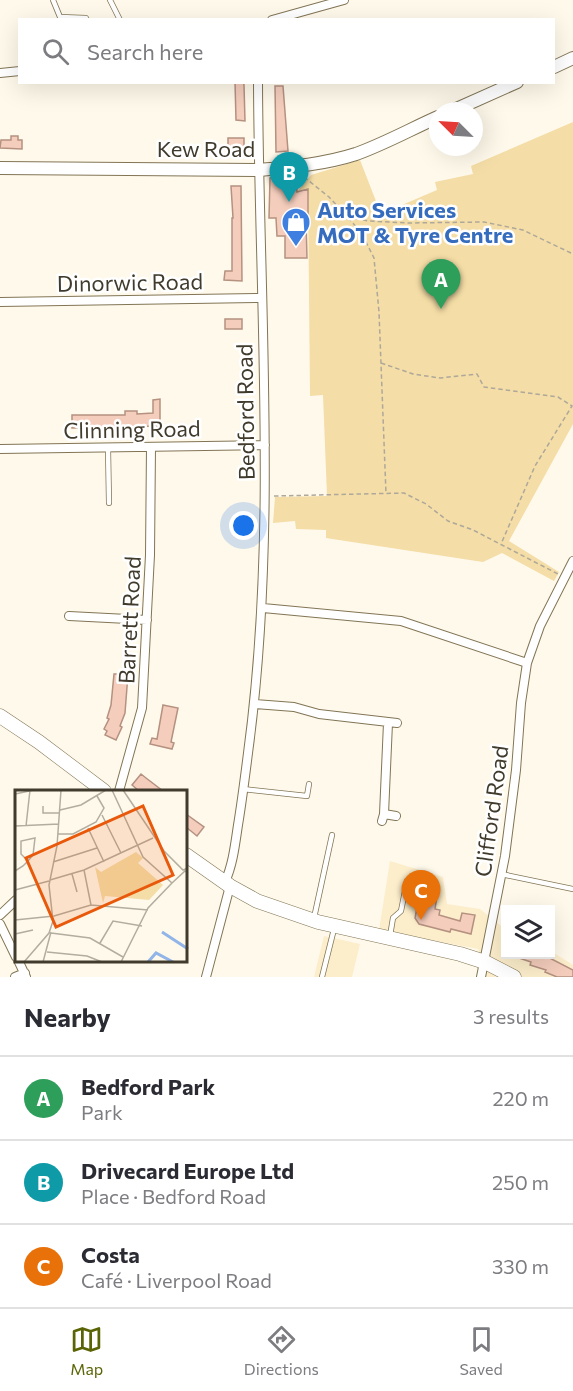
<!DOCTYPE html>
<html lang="en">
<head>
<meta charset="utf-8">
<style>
	:root { --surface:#fff; --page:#f2f2f3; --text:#2b2b33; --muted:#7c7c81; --line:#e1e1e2; --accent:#5b6404 }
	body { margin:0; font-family:Commissioner,sans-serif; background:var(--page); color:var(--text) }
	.controls { position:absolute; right:18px; bottom:18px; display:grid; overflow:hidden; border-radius:0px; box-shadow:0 6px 24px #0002 }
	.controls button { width:54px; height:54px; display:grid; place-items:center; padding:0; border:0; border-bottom:2px solid var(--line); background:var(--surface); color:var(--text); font:30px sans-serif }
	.compass { position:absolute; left:429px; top:102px; width:54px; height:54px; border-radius:50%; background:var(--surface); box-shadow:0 6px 24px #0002; rotate:294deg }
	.you { position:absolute; left:244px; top:526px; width:21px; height:21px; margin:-15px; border:4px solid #fff; border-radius:50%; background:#1a73e8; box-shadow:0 0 0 9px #1a73e833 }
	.badge { display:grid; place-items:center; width:39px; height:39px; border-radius:50%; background:var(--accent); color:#fff; font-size:20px; font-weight:700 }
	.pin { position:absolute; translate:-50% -50px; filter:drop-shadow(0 2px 3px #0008) }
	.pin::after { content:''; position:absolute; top:32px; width:21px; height:18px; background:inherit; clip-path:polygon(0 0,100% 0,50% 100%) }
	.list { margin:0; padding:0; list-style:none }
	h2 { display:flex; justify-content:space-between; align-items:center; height:78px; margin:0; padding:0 24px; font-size:26px }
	h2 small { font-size:20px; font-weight:400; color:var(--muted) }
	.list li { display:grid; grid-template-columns:39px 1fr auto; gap:18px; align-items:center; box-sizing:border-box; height:84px; padding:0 24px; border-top:2px solid var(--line) }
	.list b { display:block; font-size:22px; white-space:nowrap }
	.list p { margin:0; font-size:20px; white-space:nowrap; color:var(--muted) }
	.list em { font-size:20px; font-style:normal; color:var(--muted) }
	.icon { flex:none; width:33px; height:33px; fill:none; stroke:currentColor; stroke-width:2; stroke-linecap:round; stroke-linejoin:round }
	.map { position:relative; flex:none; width:573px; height:977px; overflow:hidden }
	.search { position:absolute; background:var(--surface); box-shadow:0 6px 24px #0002; left:18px; right:18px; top:18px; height:66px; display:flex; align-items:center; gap:15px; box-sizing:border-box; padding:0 21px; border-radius:0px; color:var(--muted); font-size:22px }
	.sheet { height:330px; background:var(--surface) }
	nav { display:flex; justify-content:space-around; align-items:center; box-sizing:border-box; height:84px; border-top:2px solid var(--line); background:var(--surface); font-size:16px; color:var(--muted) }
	nav a { display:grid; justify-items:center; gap:3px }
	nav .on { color:var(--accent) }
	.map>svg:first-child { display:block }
</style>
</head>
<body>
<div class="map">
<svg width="573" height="977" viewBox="0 0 573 977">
	<rect width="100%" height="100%" fill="#fff9eb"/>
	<path fill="#fceecb" d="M 390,861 L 443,877 L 447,904 L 480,909 L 505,929 L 506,954 L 550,954 L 551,951 L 573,965 L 573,977 L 482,977 L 478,949 L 379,930 Z
		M 324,936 L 360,944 L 352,977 L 314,977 Z"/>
	<path fill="#f4dda6" d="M 573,122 L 573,424 L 509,541 L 559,572 L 554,581 L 502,553 L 483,562 L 326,538 L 326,530 L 296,529 L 295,521 L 273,523 L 275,497 L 327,496 L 323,395 L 310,396 L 308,189 L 297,192 L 311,175 L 360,160 L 381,214 L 437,190 L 435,182 L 473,174 L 471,166 Z"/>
	<path fill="#f4cdbc" stroke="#b59180" stroke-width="1.5" d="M 235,82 L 243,82 L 244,85 L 245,121 L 236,120 Z
		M 275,86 L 283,86 L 288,151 L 276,152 Z
		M 11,136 L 18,136 L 18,140 L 22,140 L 22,149 L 0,148 L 1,140 L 11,140 Z
		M 228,138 L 244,138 L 244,154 L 228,154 Z
		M 296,175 L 297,192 L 308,189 L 308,219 L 306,219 L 307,258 L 285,258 L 285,236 L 277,236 L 276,218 L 269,218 L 270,178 Z
		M 231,186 L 241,186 L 242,281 L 224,280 L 225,271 L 232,271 L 232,218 L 233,218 Z
		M 225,319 L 242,319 L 242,329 L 225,329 Z
		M 160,399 L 160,426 L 72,428 L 72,415 L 125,415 L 125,411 L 137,411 L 137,414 L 153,413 L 153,400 Z
		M 114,674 L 128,674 L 125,713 L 120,726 L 122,727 L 116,740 L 105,735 L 107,731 L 104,729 L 109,719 L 107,718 L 111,705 Z
		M 163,705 L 178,708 L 171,742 L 174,743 L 172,749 L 150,744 L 152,738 L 157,739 Z
		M 141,774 L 146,778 L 163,791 L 139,791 L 132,785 Z
		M 186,814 L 204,827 L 197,836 L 186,827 Z
		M 421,886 L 438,890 L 435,909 L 440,910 L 439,915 L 460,921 L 462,913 L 475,915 L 471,934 L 451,929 L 450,932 L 419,924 L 415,918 Z
		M 514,954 L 542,954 L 573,970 L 573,977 L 557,977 L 545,972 L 546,970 L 530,965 L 531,962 L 513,956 Z"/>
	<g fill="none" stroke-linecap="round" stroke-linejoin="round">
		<g stroke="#827555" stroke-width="6">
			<path id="service" d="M 53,0 L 60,17 L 86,18 L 87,20
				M 110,0 L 120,20
				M 108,448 L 109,503
				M 243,789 L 307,796 L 309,784
				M 501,874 L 573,889
				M 314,918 L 332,835
				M 390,936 L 393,918 L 401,911 L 407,881
				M 322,977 L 334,929"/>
		</g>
		<g stroke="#827555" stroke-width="10">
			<path id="minor" d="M 272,20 L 344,0
				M 0,73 L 20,71
				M 0,302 L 261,298
				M 0,449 L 265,445
				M 263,608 L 401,621 L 527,663
				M 69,616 L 147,620
				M 255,704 L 294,707 L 319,714 L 397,723
				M 119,791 L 142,708 L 150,555 L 151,447
				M 384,814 L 396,816
				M 382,821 L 384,814 L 388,723
				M 225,882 C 233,864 235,845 238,825 C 242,801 245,777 248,753 C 278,531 259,306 258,82
				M 0,915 L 16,900
				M 0,924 L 16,957
				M 18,960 L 26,977
				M 15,977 L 25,973
				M 206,977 L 230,886
				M 481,977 L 505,856 L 516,770 L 521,703 L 527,663 L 540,626 L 573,561"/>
		</g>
		<g stroke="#827555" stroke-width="14">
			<path id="secondary" d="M 554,67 L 573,58
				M 452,111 L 517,82
				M 0,168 L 259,170 C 292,167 325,164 356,154 C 384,144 411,129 438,117"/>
		</g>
		<g stroke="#827555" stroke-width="15">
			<path id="primary" d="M 0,716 L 39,742 L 104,791
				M 186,855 L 230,886 L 257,901 L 318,922 L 460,954 L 485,962 L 514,977"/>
		</g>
		<path stroke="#aea89a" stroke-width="1.5" stroke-dasharray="4.5 3" stroke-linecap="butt" d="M 304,177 L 329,197 L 361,232 L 374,258 L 379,312 L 386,494
			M 348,217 L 369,221 L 408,223 L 484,222 L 523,230 L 573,254
			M 381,363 L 413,374 L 440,378 L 477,374 L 484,387 L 558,397 L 572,406 L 535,466 L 501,544
			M 274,496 L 404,493 L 426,504 L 448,521 L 473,530 L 558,574"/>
		<use href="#service" stroke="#fff" stroke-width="4.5"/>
		<use href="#minor" stroke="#fff" stroke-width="8"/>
		<use href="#secondary" stroke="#fff" stroke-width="12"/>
		<use href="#primary" stroke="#fff" stroke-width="14"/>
	</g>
	<defs>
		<g id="shop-pin" transform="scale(1.5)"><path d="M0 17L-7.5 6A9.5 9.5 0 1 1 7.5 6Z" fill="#3f7fe0" stroke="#fff"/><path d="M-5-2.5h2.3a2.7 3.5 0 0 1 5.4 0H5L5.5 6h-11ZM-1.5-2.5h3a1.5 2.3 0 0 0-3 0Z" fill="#fff"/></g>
	</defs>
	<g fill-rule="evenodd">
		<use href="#shop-pin" x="296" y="222"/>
	</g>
	<g text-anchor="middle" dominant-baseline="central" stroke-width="5" stroke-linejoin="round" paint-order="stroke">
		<g font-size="22" fill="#413b2d" stroke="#fff">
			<text x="206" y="148">Kew Road</text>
			<text transform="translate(130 282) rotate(-1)">Dinorwic Road</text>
			<text transform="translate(245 412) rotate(-91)">Bedford Road</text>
			<text transform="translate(132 429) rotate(-1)">Clinning Road</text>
			<text transform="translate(129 620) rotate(-87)">Barrett Road</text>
			<text transform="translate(491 811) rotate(-82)">Clifford Road</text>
		</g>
		<g font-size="22" font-weight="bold" fill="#366cbe" stroke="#fff" text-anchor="start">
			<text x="317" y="209">Auto Services<tspan x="317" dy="25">MOT &amp; Tyre Centre</tspan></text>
		</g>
	</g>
	<g transform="translate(15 790)">
		<rect width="172" height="172" fill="#fff9eb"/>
		<path d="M 121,62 L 128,68 L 123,73 L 148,95 L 134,110 L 90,106 L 88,113 L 80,77 L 86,82 Z" fill="#f4dda6"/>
		<path fill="none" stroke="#91b5e8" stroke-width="3" d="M 147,142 L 173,159M 133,172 L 141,163 L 158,172"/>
		<path fill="none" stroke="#b3ad9f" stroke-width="1.5" d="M 97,0 L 128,67 L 157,93 L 170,81 L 173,83M 108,0 L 149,61 L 168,80 L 173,78M 0,4 L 19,0M 28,16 L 28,23 L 45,23M 45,20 L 66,15 L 91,0M 87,25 L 106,63M 0,36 L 44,34M 11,36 L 15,0M 73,38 L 89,72M 43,44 L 58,44 L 81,32 L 89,18 L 82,6M 38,72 L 82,58M 69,80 L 76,115M 0,81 L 8,76 L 13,71 L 18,65 L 20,48 L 6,51 L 6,64 L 13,71M 57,84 L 62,102M 35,90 L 69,80 L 138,48M 0,100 L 34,91M 0,130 L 39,126 L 76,115 L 133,120M 36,143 L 75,148 L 108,167M 0,144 L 18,140M 85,153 L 98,131 L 127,136M 32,162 L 72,166 L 87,172M 9,172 L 34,143 L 38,131 L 34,95 L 42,56 L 46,0M 28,172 L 36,142M 106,172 L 133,118 L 157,93"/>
		<path fill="#e8590c" fill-opacity="0.15" stroke="#e8590c" stroke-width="3" d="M 128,16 L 158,85 L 41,137 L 11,68 Z"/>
		<rect width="172" height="172" fill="none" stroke="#413b2d" stroke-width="3"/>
	</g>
</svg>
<div class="controls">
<button><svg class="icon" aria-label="layers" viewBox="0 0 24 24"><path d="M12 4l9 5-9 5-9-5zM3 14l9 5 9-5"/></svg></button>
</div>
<svg class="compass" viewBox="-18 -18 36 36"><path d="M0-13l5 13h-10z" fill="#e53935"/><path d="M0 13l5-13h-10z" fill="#7c7c81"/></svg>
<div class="you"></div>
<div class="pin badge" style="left:441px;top:309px;background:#2e9e5b">A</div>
<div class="pin badge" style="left:289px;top:202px;background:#0f9aa8">B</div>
<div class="pin badge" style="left:421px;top:920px;background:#e8710a">C</div>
<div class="search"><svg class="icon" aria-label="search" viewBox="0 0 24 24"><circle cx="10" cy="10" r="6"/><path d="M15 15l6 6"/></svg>Search here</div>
</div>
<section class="sheet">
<h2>Nearby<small>3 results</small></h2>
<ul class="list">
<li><span class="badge" style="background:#2e9e5b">A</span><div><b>Bedford Park</b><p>Park</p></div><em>220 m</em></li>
<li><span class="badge" style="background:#0f9aa8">B</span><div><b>Drivecard Europe Ltd</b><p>Place · Bedford Road</p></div><em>250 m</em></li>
<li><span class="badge" style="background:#e8710a">C</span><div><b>Costa</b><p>Café · Liverpool Road</p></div><em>330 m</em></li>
</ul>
</section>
<nav>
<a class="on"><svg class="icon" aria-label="map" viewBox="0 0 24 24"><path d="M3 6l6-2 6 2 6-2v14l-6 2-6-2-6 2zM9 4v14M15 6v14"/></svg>Map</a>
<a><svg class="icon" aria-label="directions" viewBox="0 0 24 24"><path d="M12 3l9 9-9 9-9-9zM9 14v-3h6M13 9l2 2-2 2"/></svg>Directions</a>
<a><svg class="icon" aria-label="saved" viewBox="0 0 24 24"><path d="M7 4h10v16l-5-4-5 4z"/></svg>Saved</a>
</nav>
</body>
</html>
